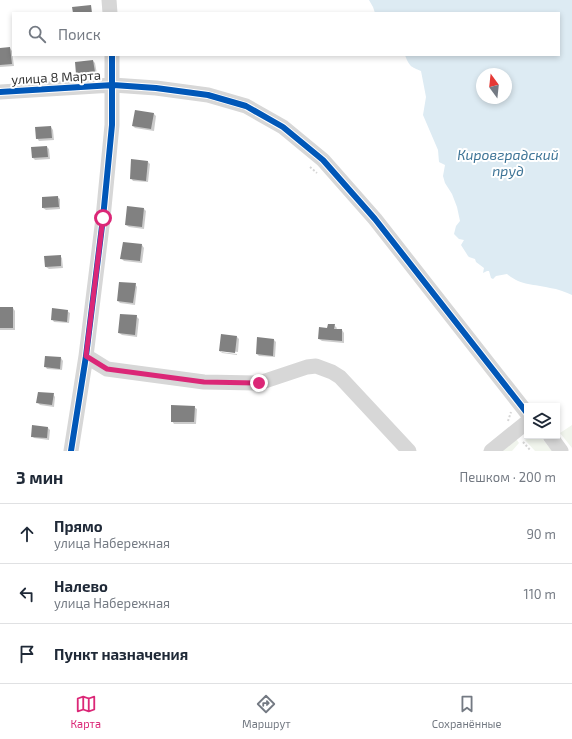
<!DOCTYPE html>
<html lang="ru">
<head>
<meta charset="utf-8">
<style>
	:root { --surface:#fff; --page:#f6f6f7; --text:#1f2937; --muted:#747a83; --line:#e0e1e3; --accent:#db2777 }
	body { margin:0; font-family:"Exo 2",sans-serif; background:var(--page); color:var(--text) }
	.controls { position:absolute; right:12px; bottom:12px; display:grid; overflow:hidden; border-radius:0px; box-shadow:0 2px 6px #0003 }
	.controls button { width:36px; height:36px; display:grid; place-items:center; padding:0; border:0; border-bottom:1px solid var(--line); background:var(--surface); color:var(--text); font:20px sans-serif }
	.compass { position:absolute; left:476px; top:68px; width:36px; height:36px; border-radius:50%; background:var(--surface); box-shadow:0 2px 6px #0003; rotate:345deg }
	.stop { position:absolute; width:12px; height:12px; margin:-9px; border:3px solid #db2777; border-radius:50%; background:#fff }
	.stop.end { background:#db2777; border-color:#fff; box-shadow:0 1px 4px #0008 }
	.list { margin:0; padding:0; list-style:none }
	h2 { display:flex; justify-content:space-between; align-items:center; height:52px; margin:0; padding:0 16px; font-size:17px }
	h2 small { font-size:13px; font-weight:400; color:var(--muted) }
	.list li { display:grid; grid-template-columns:26px 1fr auto; gap:12px; align-items:center; box-sizing:border-box; height:60px; padding:0 16px; border-top:1px solid var(--line) }
	.list b { display:block; font-size:15px; white-space:nowrap }
	.list p { margin:0; font-size:13px; white-space:nowrap; color:var(--muted) }
	.list em { font-size:13px; font-style:normal; color:var(--muted) }
	.icon { flex:none; width:22px; height:22px; fill:none; stroke:currentColor; stroke-width:2; stroke-linecap:round; stroke-linejoin:round }
	.map { position:relative; flex:none; width:572px; height:451px; overflow:hidden }
	.search { position:absolute; background:var(--surface); box-shadow:0 2px 6px #0003; left:12px; right:12px; top:12px; height:44px; display:flex; align-items:center; gap:10px; box-sizing:border-box; padding:0 14px; border-radius:0px; color:var(--muted); font-size:15px }
	.sheet { height:232px; background:var(--surface) }
	nav { display:flex; justify-content:space-around; align-items:center; box-sizing:border-box; height:56px; border-top:1px solid var(--line); background:var(--surface); font-size:11px; color:var(--muted) }
	nav a { display:grid; justify-items:center; gap:2px }
	nav .on { color:var(--accent) }
	.map>svg:first-child { display:block }
</style>
</head>
<body>
<div class="map">
<svg width="572" height="451" viewBox="0 0 572 451">
	<rect width="100%" height="100%" fill="#fff"/>
	<path fill="#f1f5ed" d="M 572,425 L 572,448 L 560,433 Z
		M 529,436 L 540,436 L 552,451 L 535,451 L 525,440 Z
		M 515,437 L 519,443 L 512,451 L 498,451 Z"/>
	<path fill="#ddebf3" fill-rule="evenodd" d="M 369,0 L 572,0 L 572,295 C 565,292 558,289 550,288 C 534,284 521,286 507,274 L 496,276 L 493,279 L 491,278 L 489,271 L 487,271 L 483,273 L 484,268 L 476,262 L 475,259 L 469,257 L 468,256 L 461,245 L 464,240 L 459,239 L 454,234 L 456,226 L 460,221 L 457,207 L 452,194 L 445,183 L 443,176 L 445,165 L 439,162 L 438,150 L 423,115 L 426,97 L 421,71 C 411,67 409,66 405,55 L 559,55 L 559,13 L 375,13 L 373,7 ZM 482,74 L 506,74 L 506,98 L 482,98 Z"/>
	<path fill="#0003" d="M 10,48 L 12,51 L 14,66 L 0,67 L 0,49 Z
		M 93,61 L 95,63 L 97,74 L 80,76 L 77,74 Z
		M 153,113 L 156,116 L 154,131 L 135,128 L 133,126 Z
		M 51,127 L 53,130 L 54,140 L 39,141 L 37,138 Z
		M 47,147 L 49,149 L 50,159 L 35,160 L 33,158 Z
		M 148,162 L 150,164 L 148,182 L 133,181 L 131,178 Z
		M 57,197 L 60,199 L 60,209 L 46,210 L 43,208 Z
		M 144,209 L 146,211 L 144,229 L 129,227 L 126,225 Z
		M 142,245 L 144,248 L 142,263 L 124,261 L 121,258 Z
		M 60,256 L 62,258 L 63,268 L 49,269 L 46,267 L 46,257 Z
		M 135,284 L 137,287 L 135,305 L 120,303 L 118,301 Z
		M 0,308 L 13,308 L 15,311 L 15,330 L 0,330 Z
		M 67,311 L 70,313 L 69,323 L 54,322 L 52,319 Z
		M 136,316 L 139,319 L 137,337 L 122,335 L 119,333 Z
		M 334,325 L 337,328 L 336,330 L 342,330 L 344,333 L 344,343 L 322,341 L 319,339 Z
		M 237,337 L 239,339 L 238,352 L 221,350 L 221,352 L 220,351 Z
		M 274,340 L 276,342 L 275,357 L 259,356 L 257,354 Z
		M 221,352 L 237,354 L 237,355 L 222,353 Z
		M 61,358 L 63,361 L 62,370 L 47,369 L 45,366 Z
		M 53,394 L 55,397 L 54,407 L 40,405 L 38,403 Z
		M 194,407 L 197,409 L 196,424 L 174,424 L 172,421 Z
		M 48,428 L 50,430 L 49,440 L 34,438 L 32,436 Z"/>
	<path fill="#818181" d="M 91,5 L 92,13 L 73,13 L 72,7 Z
		M 10,47 L 12,64 L 0,65 L 0,48 Z
		M 93,60 L 95,72 L 76,74 L 75,62 Z
		M 135,110 L 154,113 L 151,129 L 132,126 Z
		M 51,126 L 52,138 L 36,139 L 35,127 Z
		M 47,146 L 48,157 L 32,158 L 31,147 Z
		M 131,159 L 148,161 L 146,181 L 130,179 Z
		M 58,196 L 59,207 L 42,208 L 42,197 Z
		M 127,206 L 144,208 L 142,227 L 125,225 Z
		M 123,242 L 142,244 L 140,261 L 120,259 Z
		M 61,255 L 61,266 L 45,267 L 44,256 Z
		M 119,282 L 136,283 L 133,303 L 117,301 Z
		M 0,307 L 13,307 L 13,328 L 0,328 Z
		M 52,308 L 68,310 L 67,322 L 51,320 Z
		M 120,314 L 137,315 L 135,335 L 118,333 Z
		M 328,324 L 335,324 L 334,329 L 342,329 L 342,341 L 318,339 L 319,327 L 327,328 Z
		M 221,334 L 237,336 L 235,353 L 219,351 Z
		M 257,337 L 274,339 L 273,356 L 256,354 Z
		M 45,356 L 61,357 L 60,369 L 44,367 Z
		M 38,392 L 54,393 L 52,405 L 36,403 Z
		M 171,405 L 195,406 L 194,422 L 171,422 Z
		M 32,425 L 48,427 L 47,438 L 31,437 Z"/>
	<g fill="none" stroke-linecap="round" stroke-linejoin="round">
		<path stroke="#d6d6d6" stroke-width="2" stroke-dasharray="2 2" stroke-linecap="butt" d="M 310,167 L 317,173
			M 508,421 L 511,412
			M 523,442 L 531,451"/>
		<path stroke="#d7d7d7" stroke-width="15" d="M 109,0 L 110,13
			M 0,92 L 113,85 L 156,88 L 208,95 L 246,106 L 283,127 L 323,160 L 375,219 L 527,413
			M 86,356 L 107,369 L 204,382 L 259,383 L 307,367 L 316,366 L 332,372 L 340,377 L 409,451
			M 550,436 L 561,451
			M 71,451 L 86,356 L 103,218 L 112,125 L 112,55
			M 491,451 L 527,422"/>
		<g stroke="#fff" stroke-width="8">
			<path id="cycleway" d="M 0,92 L 113,85 L 156,88 L 208,95 L 246,106 L 283,127 L 323,160 L 375,219 L 527,413
				M 71,451 L 86,356 L 103,218 L 112,125 L 112,55"/>
		</g>
		<use href="#cycleway" stroke="#0057b8" stroke-width="6"/>
	</g>
	<g fill="none" stroke-linecap="round" stroke-linejoin="round">
		<path stroke="#db2777" stroke-width="5" d="M 103,218 L 86,356 L 107,369 L 204,382 L 259,383"/>
	</g>
	<g text-anchor="middle" dominant-baseline="central" stroke-width="4" stroke-linejoin="round" paint-order="stroke">
		<g font-size="13" fill="#333" stroke="#fff">
			<text transform="translate(56 77) rotate(-3)">улица 8 Марта</text>
		</g>
		<g font-size="14" font-style="italic" fill="#3f7597" stroke="#fff">
			<text x="508" y="154">Кировградский<tspan x="508" dy="16">пруд</tspan></text>
		</g>
	</g>
</svg>
<div class="controls">
<button><svg class="icon" aria-label="layers" viewBox="0 0 24 24"><path d="M12 4l9 5-9 5-9-5zM3 14l9 5 9-5"/></svg></button>
</div>
<svg class="compass" viewBox="-18 -18 36 36"><path d="M0-13l5 13h-10z" fill="#e53935"/><path d="M0 13l5-13h-10z" fill="#747a83"/></svg>
<div class="stop" style="left:103px;top:218px"></div>
<div class="stop end" style="left:259px;top:383px"></div>
<div class="search"><svg class="icon" aria-label="search" viewBox="0 0 24 24"><circle cx="10" cy="10" r="6"/><path d="M15 15l6 6"/></svg>Поиск</div>
</div>
<section class="sheet">
<h2>3 мин<small>Пешком · 200 m</small></h2>
<ul class="list">
<li><svg class="icon" aria-label="ahead" viewBox="0 0 24 24"><path d="M12 20V5M6 11l6-6 6 6"/></svg><div><b>Прямо</b><p>улица Набережная</p></div><em>90 m</em></li>
<li><svg class="icon" aria-label="left" viewBox="0 0 24 24"><path d="M17 20v-9H6M10 6l-5 5 5 5"/></svg><div><b>Налево</b><p>улица Набережная</p></div><em>110 m</em></li>
<li><svg class="icon" aria-label="arrive" viewBox="0 0 24 24"><path d="M6 21V4h12l-3 4 3 4H6"/></svg><div><b>Пункт назначения</b></div></li>
</ul>
</section>
<nav>
<a class="on"><svg class="icon" aria-label="map" viewBox="0 0 24 24"><path d="M3 6l6-2 6 2 6-2v14l-6 2-6-2-6 2zM9 4v14M15 6v14"/></svg>Карта</a>
<a><svg class="icon" aria-label="directions" viewBox="0 0 24 24"><path d="M12 3l9 9-9 9-9-9zM9 14v-3h6M13 9l2 2-2 2"/></svg>Маршрут</a>
<a><svg class="icon" aria-label="saved" viewBox="0 0 24 24"><path d="M7 4h10v16l-5-4-5 4z"/></svg>Сохранённые</a>
</nav>
</body>
</html>
